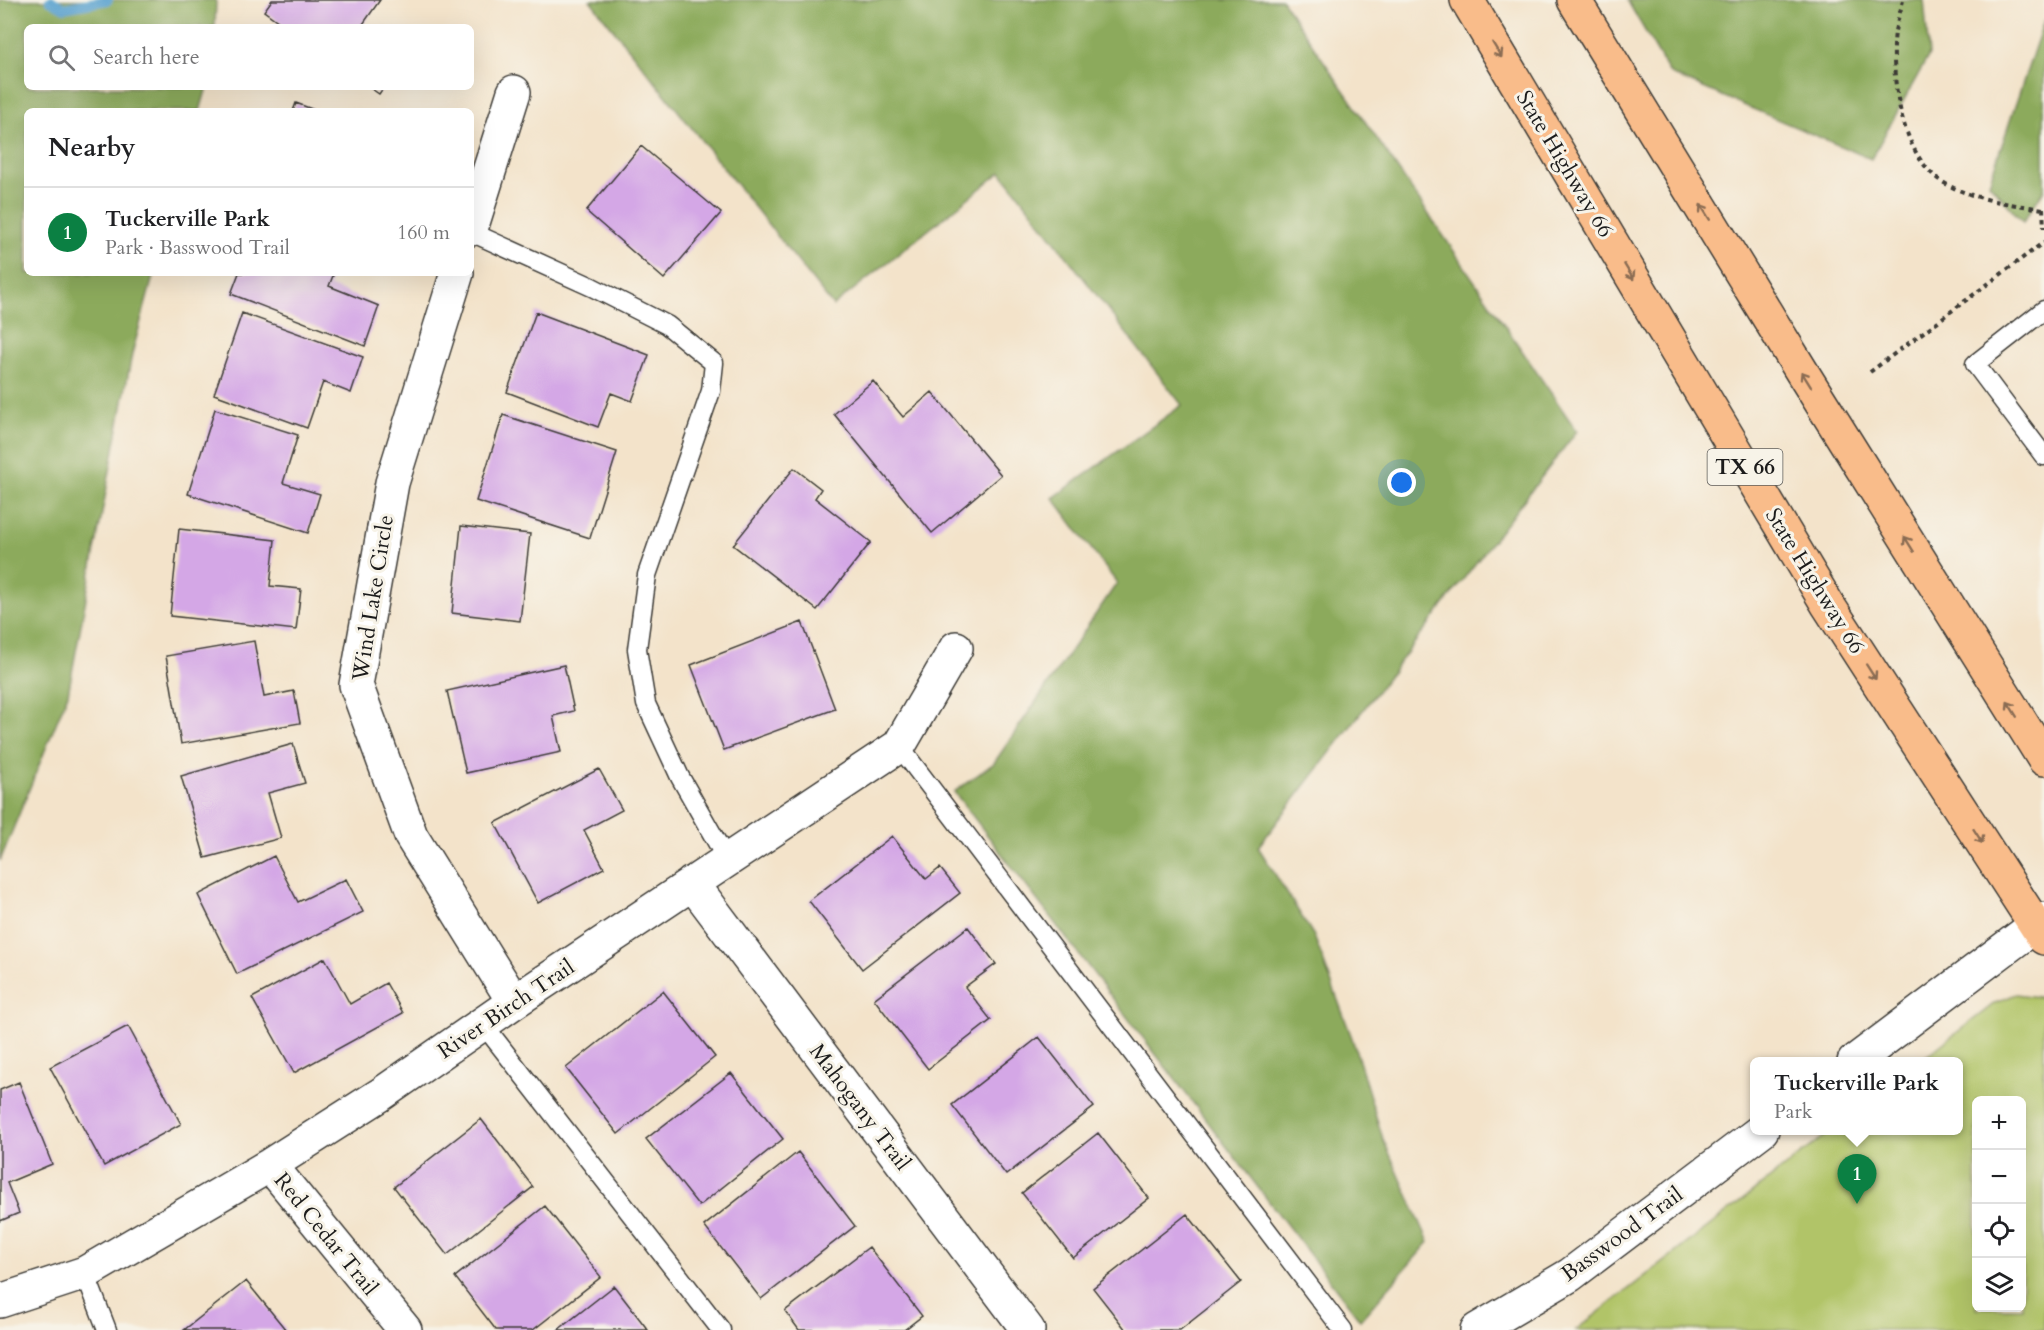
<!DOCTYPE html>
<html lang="en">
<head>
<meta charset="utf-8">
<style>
	:root { --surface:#fff; --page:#f6f6f6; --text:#202124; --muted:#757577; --line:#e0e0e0; --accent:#0b8043 }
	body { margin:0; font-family:Cardo,serif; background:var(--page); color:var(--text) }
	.controls { position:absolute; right:18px; bottom:18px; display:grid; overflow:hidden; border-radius:9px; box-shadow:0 6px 24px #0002 }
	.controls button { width:54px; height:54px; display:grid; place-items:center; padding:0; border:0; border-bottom:2px solid var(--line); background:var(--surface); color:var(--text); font:30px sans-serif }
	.you { position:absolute; left:1402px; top:483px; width:21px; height:21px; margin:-15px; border:4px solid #fff; border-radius:50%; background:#1a73e8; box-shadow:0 0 0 9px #1a73e833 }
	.badge { display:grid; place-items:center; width:39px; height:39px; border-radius:50%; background:var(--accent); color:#fff; font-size:20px; font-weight:700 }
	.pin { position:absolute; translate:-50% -50px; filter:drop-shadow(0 2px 3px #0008) }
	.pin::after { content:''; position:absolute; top:32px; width:21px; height:18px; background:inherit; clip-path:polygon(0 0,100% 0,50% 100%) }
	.popup { position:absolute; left:1750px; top:1057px; width:213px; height:78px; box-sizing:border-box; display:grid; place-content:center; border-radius:9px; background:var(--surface); filter:drop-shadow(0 2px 4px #0005); font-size:20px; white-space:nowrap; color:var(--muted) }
	.popup b { font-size:22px; color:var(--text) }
	.popup::after { content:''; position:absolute; left:50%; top:100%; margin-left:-12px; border:12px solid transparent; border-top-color:var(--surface) }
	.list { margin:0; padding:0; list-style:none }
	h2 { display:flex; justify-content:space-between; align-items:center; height:78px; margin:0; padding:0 24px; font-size:26px }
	h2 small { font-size:20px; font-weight:400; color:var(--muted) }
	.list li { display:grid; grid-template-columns:39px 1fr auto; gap:18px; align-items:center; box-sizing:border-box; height:90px; padding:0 24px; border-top:2px solid var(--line) }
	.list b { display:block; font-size:22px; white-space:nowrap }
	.list p { margin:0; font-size:20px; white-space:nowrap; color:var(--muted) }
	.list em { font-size:20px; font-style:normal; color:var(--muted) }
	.icon { flex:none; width:33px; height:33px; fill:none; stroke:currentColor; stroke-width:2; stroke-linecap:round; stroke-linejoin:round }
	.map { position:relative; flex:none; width:2044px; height:1330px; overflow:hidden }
	.search { position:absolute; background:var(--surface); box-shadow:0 6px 24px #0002; left:24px; top:24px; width:450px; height:66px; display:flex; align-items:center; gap:15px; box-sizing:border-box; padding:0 21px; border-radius:9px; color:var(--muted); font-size:22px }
	.panel { position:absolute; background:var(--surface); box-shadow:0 6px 24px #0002; left:24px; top:108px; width:450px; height:168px; border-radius:9px }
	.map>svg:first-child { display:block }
</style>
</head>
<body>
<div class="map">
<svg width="2044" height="1330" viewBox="0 0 2044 1330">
	<rect width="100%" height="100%" fill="#f7f3e8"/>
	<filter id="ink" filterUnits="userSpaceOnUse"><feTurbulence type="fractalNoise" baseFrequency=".0167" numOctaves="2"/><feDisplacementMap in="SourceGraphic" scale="12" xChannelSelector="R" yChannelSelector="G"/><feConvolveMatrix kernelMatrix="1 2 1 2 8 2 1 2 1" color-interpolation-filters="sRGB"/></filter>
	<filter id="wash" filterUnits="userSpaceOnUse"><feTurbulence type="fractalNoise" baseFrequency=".008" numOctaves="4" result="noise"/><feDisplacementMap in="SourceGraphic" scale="24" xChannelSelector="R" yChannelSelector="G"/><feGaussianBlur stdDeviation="1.35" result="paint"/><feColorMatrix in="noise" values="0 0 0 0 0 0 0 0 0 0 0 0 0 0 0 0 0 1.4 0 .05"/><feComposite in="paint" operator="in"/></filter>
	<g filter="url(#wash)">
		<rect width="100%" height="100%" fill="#f3e3ca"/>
		<path fill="#b1c467" stroke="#667042" stroke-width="1.5" fill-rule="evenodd" d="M 2016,994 L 2044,998 L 2044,1330 L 1576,1330 L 1831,1131 L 1959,1130 L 1959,1062 L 1920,1061 L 1995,1003 ZM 1976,1100 L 2022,1100 L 2022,1308 L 1976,1308 Z"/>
		<path fill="#8caa5c" stroke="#54633c" stroke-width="1.5" d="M 0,0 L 216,0 L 215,27 L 27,27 L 27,87 L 207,87 L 200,111 L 27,111 L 27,273 L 154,273 L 132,354 L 68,694 L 0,861 Z
			M 590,0 L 1282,0 L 1577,431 L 1258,847 L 1314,936 L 1352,1038 L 1383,1139 L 1429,1242 L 1360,1320 L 954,792 L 994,763 L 1117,583 L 1053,498 L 1182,405 L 1001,172 L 833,306 Z
			M 1627,0 L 1924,0 L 1929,55 L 1871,159 L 1670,74 Z
			M 2044,20 L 2044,190 L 2023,222 L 1989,183 Z"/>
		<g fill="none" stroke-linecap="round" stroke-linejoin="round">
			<path stroke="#58a1cf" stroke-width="10" d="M 50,0 L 64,8 L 108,0"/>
		</g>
		<g id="blocks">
			<path fill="#d4a7e6" d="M 272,0 L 380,0 L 361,27 L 286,27 L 264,11 Z
				M 369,87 L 384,87 L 379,94 Z
				M 296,103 L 317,111 L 293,111 Z
				M 641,146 L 721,213 L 664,279 L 586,211 Z
				M 239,273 L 334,273 L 329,286 L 379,306 L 365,346 L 231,294 Z
				M 536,312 L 649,355 L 632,401 L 611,393 L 598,427 L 507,392 Z
				M 242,313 L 363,357 L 351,393 L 323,382 L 307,428 L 214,394 Z
				M 873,381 L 903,417 L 932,392 L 1001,475 L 932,533 L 834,414 Z
				M 215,409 L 298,435 L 283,483 L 320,494 L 308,533 L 188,494 Z
				M 503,415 L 617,452 L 590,538 L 476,501 Z
				M 794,468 L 821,489 L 815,498 L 871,542 L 817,610 L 733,545 Z
				M 461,526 L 530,534 L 520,621 L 452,613 Z
				M 179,529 L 275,540 L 270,586 L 301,589 L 296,630 L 170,616 Z
				M 802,622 L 835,709 L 724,750 L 691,665 Z
				M 254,641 L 264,697 L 294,691 L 300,723 L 181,744 L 166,656 Z
				M 564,665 L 574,711 L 553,716 L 561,752 L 466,773 L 447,691 Z
				M 293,744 L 305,783 L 268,793 L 281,838 L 205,858 L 181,776 Z
				M 599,769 L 622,810 L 584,830 L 604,868 L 538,903 L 495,823 Z
				M 892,836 L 926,879 L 940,868 L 960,893 L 862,969 L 809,901 Z
				M 274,856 L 298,902 L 346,879 L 363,912 L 237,974 L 198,895 Z
				M 968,927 L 996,964 L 965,987 L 991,1020 L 928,1069 L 874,999 Z
				M 325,958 L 350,1004 L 386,983 L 403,1013 L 294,1073 L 252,998 Z
				M 663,991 L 715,1057 L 618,1134 L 566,1068 Z
				M 128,1026 L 181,1124 L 104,1166 L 50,1067 Z
				M 1039,1037 L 1094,1107 L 1006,1175 L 952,1105 Z
				M 731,1073 L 783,1139 L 699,1206 L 646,1139 Z
				M 19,1082 L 52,1164 L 7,1183 L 19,1213 L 0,1221 L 0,1090 Z
				M 481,1119 L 533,1187 L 447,1255 L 394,1187 Z
				M 1098,1133 L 1149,1198 L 1073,1258 L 1022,1193 Z
				M 798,1152 L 855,1226 L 761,1299 L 704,1226 Z
				M 545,1206 L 601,1277 L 533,1330 L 496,1330 L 455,1277 Z
				M 1187,1214 L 1241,1282 L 1180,1330 L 1126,1330 L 1093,1288 Z
				M 869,1247 L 922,1316 L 904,1330 L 799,1330 L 785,1311 Z
				M 246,1281 L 286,1330 L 184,1330 Z
				M 614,1286 L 648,1330 L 558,1330 Z"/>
		</g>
	</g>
	<g filter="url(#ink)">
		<use href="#blocks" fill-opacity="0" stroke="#3c3a36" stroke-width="1.5"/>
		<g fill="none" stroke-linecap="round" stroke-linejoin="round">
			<g stroke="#3c3a36" stroke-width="21">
				<path id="service" d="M 471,232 L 592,287 L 667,325 L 714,363 L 711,391 L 647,575 L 637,649 L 646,704 L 680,777 L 727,860
					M 2044,310 L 1975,364 L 2044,456
					M 899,746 L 1343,1330
					M 483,1024 L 721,1330
					M 85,1273 L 107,1330"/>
			</g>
			<g stroke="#3c3a36" stroke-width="36">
				<path id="minor" d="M 471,229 L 514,92
					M 457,273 L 392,483 L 356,685 L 411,836 L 514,1002
					M 692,883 L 1028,1330
					M 1854,1062 L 2044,919
					M 270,1165 L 405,1330
					M 0,1301 L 85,1273 L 270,1165 L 380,1095 L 514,1002 L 899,746 L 956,648
					M 1477,1330 L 1570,1275 L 1762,1130"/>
			</g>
			<g stroke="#3c3a36" stroke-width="36">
				<path id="primary" d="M 1467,0 L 1828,605 L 2044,938
					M 1574,0 L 1802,372 L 2044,759"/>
			</g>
			<path stroke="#3c3a36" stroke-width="4" stroke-dasharray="4.5 4.5" stroke-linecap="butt" d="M 1903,0 C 1901,10 1897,21 1895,31 C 1890,77 1901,160 1946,184 C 1975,200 2010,204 2043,209
				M 2043,208 L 2044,228
				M 1870,372 L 2044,242"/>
			<use href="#service" stroke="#fff" stroke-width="18"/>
			<use href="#minor" stroke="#fff" stroke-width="33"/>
			<use href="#primary" stroke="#f9bc8a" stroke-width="33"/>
		</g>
		<defs><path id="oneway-shaft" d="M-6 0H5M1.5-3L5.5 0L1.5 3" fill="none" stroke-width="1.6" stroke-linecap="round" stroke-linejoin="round" transform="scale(1.5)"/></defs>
		<g stroke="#8a6c53">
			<use href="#oneway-shaft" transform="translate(1497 50) rotate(59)"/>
			<use href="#oneway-shaft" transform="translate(1705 212) rotate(-122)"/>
			<use href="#oneway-shaft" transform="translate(1629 272) rotate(59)"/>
			<use href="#oneway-shaft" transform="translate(1806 379) rotate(-122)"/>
			<use href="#oneway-shaft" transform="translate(1909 544) rotate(-122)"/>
			<use href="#oneway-shaft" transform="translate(1871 672) rotate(57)"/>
			<use href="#oneway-shaft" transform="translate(2012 709) rotate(-122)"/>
			<use href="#oneway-shaft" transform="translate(1978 836) rotate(57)"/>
		</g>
	</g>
	<g text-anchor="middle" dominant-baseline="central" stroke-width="6" stroke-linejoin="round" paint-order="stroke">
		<rect fill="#f7f3e8" stroke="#5e5c59" stroke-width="1.5" x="1707.5" y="449" width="75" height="36" rx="4.5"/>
		<g font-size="21" font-weight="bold" fill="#1c1c1c">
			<text x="1745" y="467">TX 66</text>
		</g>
		<g font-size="22" fill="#1c1c1c" stroke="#f7f3e8">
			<text transform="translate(1565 164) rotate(59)">State Highway 66</text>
			<text transform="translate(1815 581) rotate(58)">State Highway 66</text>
			<text transform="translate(373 598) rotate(-81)">Wind Lake Circle</text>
			<text transform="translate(506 1009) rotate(-34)">River Birch Trail</text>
			<text transform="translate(860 1107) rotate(53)">Mahogany Trail</text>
			<text transform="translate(326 1234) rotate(51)">Red Cedar Trail</text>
			<text transform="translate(1622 1234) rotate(-36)">Basswood Trail</text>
		</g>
	</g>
</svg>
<div class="controls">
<button>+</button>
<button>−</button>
<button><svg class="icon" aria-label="locate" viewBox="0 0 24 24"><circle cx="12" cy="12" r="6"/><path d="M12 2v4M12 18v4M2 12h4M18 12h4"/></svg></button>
<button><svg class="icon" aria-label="layers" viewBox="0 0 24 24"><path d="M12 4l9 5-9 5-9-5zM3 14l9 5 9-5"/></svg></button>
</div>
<div class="you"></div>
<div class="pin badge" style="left:1857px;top:1204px">1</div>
<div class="popup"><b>Tuckerville Park</b>Park</div>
<div class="search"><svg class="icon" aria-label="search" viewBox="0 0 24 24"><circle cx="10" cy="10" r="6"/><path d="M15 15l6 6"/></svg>Search here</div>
<section class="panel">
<h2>Nearby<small></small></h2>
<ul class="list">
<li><span class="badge">1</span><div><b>Tuckerville Park</b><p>Park · Basswood Trail</p></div><em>160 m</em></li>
</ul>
</section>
</div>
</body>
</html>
